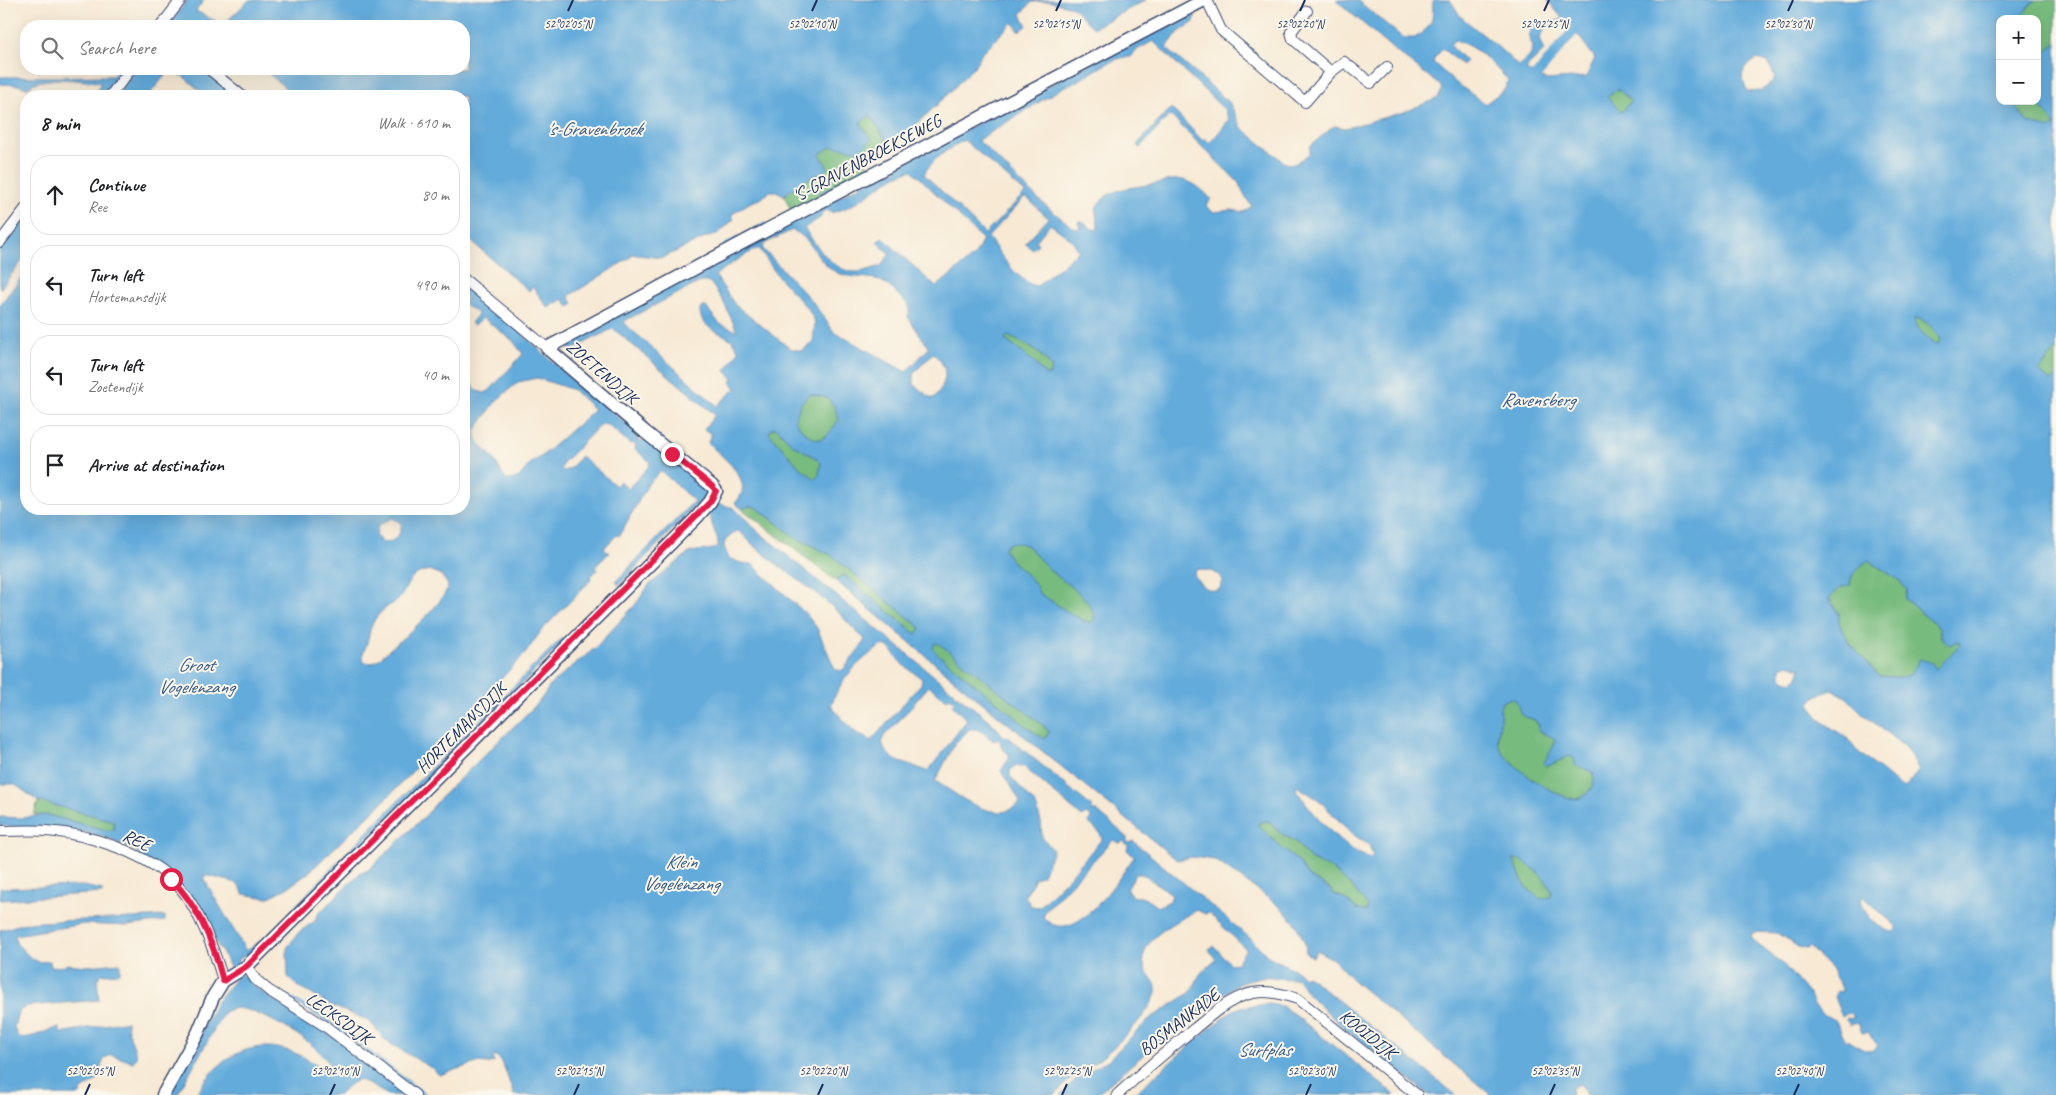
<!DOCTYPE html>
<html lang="en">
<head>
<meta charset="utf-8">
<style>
	:root { --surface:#fff; --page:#f6f6f6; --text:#202124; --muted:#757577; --line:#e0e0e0 }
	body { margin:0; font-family:Caveat,sans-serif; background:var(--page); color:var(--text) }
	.controls { position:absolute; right:15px; top:15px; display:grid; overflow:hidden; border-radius:10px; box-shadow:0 5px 20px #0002 }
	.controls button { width:45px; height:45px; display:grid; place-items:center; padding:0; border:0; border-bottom:1px solid var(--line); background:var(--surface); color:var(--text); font:25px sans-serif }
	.stop { position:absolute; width:15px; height:15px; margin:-11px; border:4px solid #e11d48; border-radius:50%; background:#fff }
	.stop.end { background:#e11d48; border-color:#fff; box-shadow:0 1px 5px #0008 }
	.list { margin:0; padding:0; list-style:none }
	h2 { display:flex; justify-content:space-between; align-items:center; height:65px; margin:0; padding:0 20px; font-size:21px }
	h2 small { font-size:16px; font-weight:400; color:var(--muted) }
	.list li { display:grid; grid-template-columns:32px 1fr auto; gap:15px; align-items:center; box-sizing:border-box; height:80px; margin:0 10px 10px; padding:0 10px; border:1px solid var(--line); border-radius:20px }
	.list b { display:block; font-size:19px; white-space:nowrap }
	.list p { margin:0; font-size:16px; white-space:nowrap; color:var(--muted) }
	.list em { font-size:16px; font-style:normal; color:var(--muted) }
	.icon { flex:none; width:28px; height:28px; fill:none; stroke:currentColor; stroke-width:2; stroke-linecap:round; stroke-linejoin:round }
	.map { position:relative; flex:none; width:2056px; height:1095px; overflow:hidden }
	.search { position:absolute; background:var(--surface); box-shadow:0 5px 20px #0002; left:20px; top:20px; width:450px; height:55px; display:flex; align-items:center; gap:12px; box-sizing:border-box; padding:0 18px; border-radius:20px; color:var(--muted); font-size:19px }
	.panel { position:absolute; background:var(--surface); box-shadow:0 5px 20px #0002; left:20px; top:90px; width:450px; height:425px; border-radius:20px }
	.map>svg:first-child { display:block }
</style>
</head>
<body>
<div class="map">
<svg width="2056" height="1095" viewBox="0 0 2056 1095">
	<rect width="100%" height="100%" fill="#fbf7ec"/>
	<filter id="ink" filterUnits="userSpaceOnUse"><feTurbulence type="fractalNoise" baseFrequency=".02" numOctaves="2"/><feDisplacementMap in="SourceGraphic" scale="10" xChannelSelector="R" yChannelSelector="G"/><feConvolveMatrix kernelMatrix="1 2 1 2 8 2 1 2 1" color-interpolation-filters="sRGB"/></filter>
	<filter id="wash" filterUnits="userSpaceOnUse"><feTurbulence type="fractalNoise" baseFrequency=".0096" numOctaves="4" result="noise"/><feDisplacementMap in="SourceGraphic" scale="20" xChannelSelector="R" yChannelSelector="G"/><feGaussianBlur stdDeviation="1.12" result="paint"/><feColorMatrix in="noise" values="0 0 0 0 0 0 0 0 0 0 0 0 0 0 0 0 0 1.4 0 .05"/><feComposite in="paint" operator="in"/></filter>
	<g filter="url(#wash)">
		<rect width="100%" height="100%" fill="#f7e9d4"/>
		<path fill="#78bb7e" stroke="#4a756e" d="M 2036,0 L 2056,0 L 2056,43 L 2037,60 L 2037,19 L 2018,19 Z
			M 1618,89 L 1631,101 L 1622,112 L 1607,97 Z
			M 2013,101 L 2036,101 L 2056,125 L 2050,129 L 2027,122 Z
			M 870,115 L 887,141 L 865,158 L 870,168 L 791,211 L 784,195 L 801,182 L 828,168 L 820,154 Z
			M 1914,318 C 1926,318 1935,330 1940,340 L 1938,344 L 1932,343 L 1918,328 Z
			M 1008,336 C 1025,343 1044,353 1052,370 L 1049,375 L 1045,375 L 1033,361 L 1004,339 L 1005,337 Z
			M 2056,349 L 2056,377 L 2051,381 L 2039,372 Z
			M 811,394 L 827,398 L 834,406 L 839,420 C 829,433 822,448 806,433 C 801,429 798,425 795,420 C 797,410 802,399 811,394 Z
			M 772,428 L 777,428 L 792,444 L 816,458 L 821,463 L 819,475 L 815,479 L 799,467 L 769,433 Z
			M 749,506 L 756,507 L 795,537 L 831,555 L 921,628 L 917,634 L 913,632 L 844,575 L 836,581 L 742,509 Z
			M 1012,542 C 1015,543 1020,543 1023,544 C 1034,548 1041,562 1049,569 C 1064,583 1089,595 1095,617 L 1092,622 L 1089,623 L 1071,614 L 1039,593 C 1033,574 1011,566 1004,549 L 1007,544 Z
			M 1868,560 L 1899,580 L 1907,590 L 1905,599 L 1939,628 L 1941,638 L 1959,641 L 1962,644 L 1936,669 L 1920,659 L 1909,676 L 1897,677 L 1879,676 L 1849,643 L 1838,623 L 1839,614 L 1829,599 L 1840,588 L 1850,585 C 1850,573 1860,567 1868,560 Z
			M 937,643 L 942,646 L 1044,726 L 1049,732 L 1045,739 L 1035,733 L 940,656 L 933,649 L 934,644 Z
			M 1512,698 L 1516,700 L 1526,717 L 1535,720 L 1543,734 L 1551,735 L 1555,739 L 1547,766 L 1570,756 L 1574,758 L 1575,765 L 1593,771 C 1595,779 1595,783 1590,789 C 1587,795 1581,799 1575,799 C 1557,798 1507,765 1500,748 C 1495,739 1499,732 1500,722 C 1501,713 1498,709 1503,701 Z
			M 38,801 L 114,821 L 114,829 L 110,831 L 47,815 L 34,815 Z
			M 1269,821 L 1272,826 L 1279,832 L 1296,842 L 1310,859 L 1333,870 L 1353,888 L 1368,906 L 1366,912 L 1357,909 L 1343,898 L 1333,894 L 1330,889 L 1308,876 L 1299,862 L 1286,852 L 1258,825 L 1260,822 Z
			M 1513,857 C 1529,863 1546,876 1552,892 L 1551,897 L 1541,900 C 1523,888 1520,876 1513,857 Z"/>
		<path fill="#63abdb" stroke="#3f6d9c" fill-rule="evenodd" d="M 187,0 L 204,0 L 196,11 L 223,25 L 249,0 L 274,0 L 278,2 L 280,0 L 1146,0 L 1093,28 L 1073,7 L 1047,1 L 1032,2 L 1021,14 L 1027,26 L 1019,31 L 1013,22 L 982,53 L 973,68 L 939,103 L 910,130 L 887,141 L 870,115 L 860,123 L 872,139 L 860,151 L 832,146 L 820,154 L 828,168 L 823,172 L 807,179 L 784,195 L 776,191 L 770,191 L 762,198 L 749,203 L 731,215 L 734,219 L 718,234 L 707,237 L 662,258 L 630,254 L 631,257 L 569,296 L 573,304 L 569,307 L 563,299 L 548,308 L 533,287 L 529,291 L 464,235 L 464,96 L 295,96 L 263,69 L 464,69 L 464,26 L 169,26 Z
			M 1336,0 L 1357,0 L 1403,38 L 1415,38 C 1435,23 1432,23 1433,0 L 1450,0 L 1461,17 L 1497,46 L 1518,66 L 1531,55 C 1534,44 1526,33 1531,24 C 1542,21 1553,23 1563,19 L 1547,0 L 2036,0 L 2018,19 L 2000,19 L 2000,101 L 2013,101 L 2027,122 L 2050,129 L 2056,125 L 2036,101 L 2037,101 L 2037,60 L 2056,43 L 2056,349 L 2039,371 L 2050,381 L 2056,377 L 2056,1095 L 1587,1095 L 1583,1087 L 1578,1084 L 1571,1089 L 1572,1095 L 1491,1095 L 1354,981 L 1334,960 L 1317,950 L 1313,957 L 1306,953 L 1305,943 L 1296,924 L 1278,905 L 1215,860 L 1192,857 L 1177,860 L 963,687 L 836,581 L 844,575 L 913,632 L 917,634 L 921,628 L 831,555 L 795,537 L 756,507 L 749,506 L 742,509 L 735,503 C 758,482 722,457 708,443 L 711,434 L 704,429 L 715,415 L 615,330 L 612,329 L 569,351 L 570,341 L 631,307 L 634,309 L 638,306 L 638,304 L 888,171 L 892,172 L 897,170 L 897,166 L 1124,46 L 1127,48 L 1130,47 L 1190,14 L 1196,13 L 1194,22 L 1179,32 L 1166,48 L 1229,102 L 1242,128 L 1285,163 L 1295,164 L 1310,153 L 1310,146 L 1334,126 L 1346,128 L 1404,112 L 1438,98 L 1442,90 L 1440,85 L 1395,51 ZM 1568,22 L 1595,58 L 1586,77 L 1546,80 L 1527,71 L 1527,67 L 1544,51 C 1539,39 1538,40 1546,27 L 1556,27 ZM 1454,40 C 1477,46 1492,64 1508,80 L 1505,89 L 1485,104 L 1451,79 L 1433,62 L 1435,57 L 1443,49 L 1462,65 L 1466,61 L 1450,45 ZM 1153,41 L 1225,110 L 1229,120 L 1210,143 L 1204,138 L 1202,140 L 1171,108 L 1137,145 L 1140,148 L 1168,117 L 1171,116 L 1238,182 L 1248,201 L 1252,206 L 1244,212 L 1231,210 L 1213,212 L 1206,206 L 1211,199 C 1204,191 1194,182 1183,180 C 1172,178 1162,183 1152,184 C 1135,188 1114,187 1101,201 C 1090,212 1101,219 1097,230 L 1092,229 L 1080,220 L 1078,222 L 1080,228 L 1076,229 C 1040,205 1009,170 978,140 L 1065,86 C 1087,80 1108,56 1131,57 L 1135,51 ZM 1757,59 L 1768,62 L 1775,77 C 1770,87 1758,94 1747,91 L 1742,76 L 1745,67 ZM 1618,89 L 1631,101 L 1622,112 L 1607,97 ZM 964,140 L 1025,193 L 985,234 L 924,174 C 933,158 948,149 964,140 ZM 912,170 L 983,240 L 975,255 L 936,287 L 882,237 L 877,242 L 890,254 L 881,266 C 874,268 866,271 858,272 C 833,273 817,246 804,228 L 821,217 L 821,213 L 827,210 L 831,213 C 837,211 844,209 850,206 C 871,195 888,176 912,170 ZM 1024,198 L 1027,198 L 1048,218 L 1025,243 L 1032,250 L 1038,244 L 1036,241 L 1050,224 L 1072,240 L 1079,251 L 1037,286 C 1018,283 999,252 988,237 ZM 792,230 C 810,236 816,258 830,268 C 844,280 862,275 878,280 C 888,283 900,297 908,304 L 910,308 L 908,317 L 929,348 L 906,372 L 834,332 L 812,301 L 763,249 L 764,244 ZM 759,248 L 777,275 L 808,309 L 815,322 L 813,342 L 802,351 L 791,349 L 735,305 L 715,275 L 743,256 ZM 700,282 L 710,282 L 723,301 L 737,331 L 720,324 L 706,307 L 701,307 L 700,309 C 699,329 721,331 733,341 C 735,343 737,348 739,351 L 725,371 L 733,379 L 731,382 L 736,388 L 717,406 L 624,323 L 626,320 ZM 1914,318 C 1926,318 1935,330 1940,340 L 1938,344 L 1932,343 L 1918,328 ZM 1008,336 C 1025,343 1045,353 1052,370 L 1049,375 L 1045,375 L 1033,361 L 1004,339 ZM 933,353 C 950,369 948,381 934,398 L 931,398 L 914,385 L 914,373 ZM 811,394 L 827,398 L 834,406 L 839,420 C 829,433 822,448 806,433 C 801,429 798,426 795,420 C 797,410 802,399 811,394 ZM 772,428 L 777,428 L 792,444 L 816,458 L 821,463 L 819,475 L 815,479 L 799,467 L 769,433 ZM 1011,543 C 1017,543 1022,543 1027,546 C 1035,552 1041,562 1049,569 C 1064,583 1089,595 1095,617 L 1092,622 L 1089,623 L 1071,614 L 1039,593 C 1033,574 1011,566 1004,549 L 1007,544 ZM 1868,560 L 1899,580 L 1907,590 L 1905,599 L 1939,628 C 1944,638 1939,640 1951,645 L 1959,641 L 1961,644 L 1936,669 L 1932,663 L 1920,659 L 1909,676 L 1897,677 L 1879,676 L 1849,643 L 1839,623 L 1839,614 L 1829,599 L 1840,588 L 1850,585 C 1850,573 1860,567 1868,560 ZM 1197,569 C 1206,571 1217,570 1222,579 L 1220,589 C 1209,594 1199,584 1194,574 ZM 937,643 L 942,646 L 1044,726 L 1049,732 L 1045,739 L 1035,733 L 940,656 L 933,649 L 934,644 ZM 1788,664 L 1801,668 L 1798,677 L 1792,682 L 1784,679 L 1781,676 L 1781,667 ZM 1832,690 L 1846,697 L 1862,713 L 1906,748 L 1919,770 L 1905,788 L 1897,784 L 1856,750 L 1847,738 L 1823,722 L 1813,710 L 1810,703 L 1816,696 ZM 1512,698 L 1516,700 L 1521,715 L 1535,720 L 1539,725 L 1539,730 L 1555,739 L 1555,743 L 1544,763 L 1547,766 L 1570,756 L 1574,758 L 1575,765 L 1593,772 C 1595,779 1595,783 1590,790 C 1587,795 1581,799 1575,799 C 1557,798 1507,765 1500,748 C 1495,739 1499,732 1500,722 C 1501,713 1498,709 1503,701 ZM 1297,786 L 1319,800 L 1351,833 L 1369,845 L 1373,855 L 1371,858 C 1344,852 1313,813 1296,790 ZM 1269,821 L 1279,832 L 1296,842 L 1310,859 L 1333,870 L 1353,888 L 1368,906 L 1366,912 L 1357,909 L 1343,898 L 1333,894 L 1330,889 L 1308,876 L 1299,862 L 1286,852 L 1258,825 L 1260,822 ZM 1513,858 C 1529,862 1546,877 1552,892 L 1551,897 L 1541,899 C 1523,888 1520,877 1513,858 ZM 1863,897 L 1896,926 L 1896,930 L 1893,932 C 1879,930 1863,914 1861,899 ZM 1753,932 L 1777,933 L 1798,947 L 1806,949 L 1809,947 L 1833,971 C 1834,980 1842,981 1842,992 L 1837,991 L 1834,997 L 1842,1017 L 1848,1013 L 1853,1014 L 1853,1019 L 1847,1018 L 1846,1020 L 1850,1025 L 1858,1023 L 1862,1033 L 1868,1032 L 1877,1045 L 1873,1051 L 1862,1049 L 1845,1039 L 1836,1021 C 1825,1015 1815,1011 1811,997 L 1783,964 L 1757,944 L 1751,937 Z
			M 118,69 L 125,69 L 103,96 L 95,96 L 100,85 L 99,82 C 79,81 42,74 27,88 L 18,85 L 0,84 L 0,77 L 113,76 Z
			M 135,69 L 201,69 L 236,96 L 206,96 L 183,76 L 168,72 L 148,96 L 115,96 Z
			M 26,214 L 26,256 L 0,289 L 0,249 Z
			M 26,271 L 26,509 L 464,509 L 464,355 C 469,369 467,389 484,393 L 489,391 L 523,354 L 512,340 L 483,318 L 474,325 L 471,323 L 478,314 L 464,304 L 466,298 L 464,296 L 464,285 L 507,320 L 579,386 L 585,389 L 638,433 L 637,439 L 640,442 L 646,439 L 691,476 L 715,503 L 734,508 L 760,533 L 955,693 L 955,695 L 958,696 C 973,708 993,721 1004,737 L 1007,736 L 1092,807 L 1092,811 L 1097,811 L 1127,837 L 1127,841 L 1129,843 L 1133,841 L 1250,938 L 1268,956 L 1299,972 L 1302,976 L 1309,977 L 1456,1095 L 1429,1095 L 1346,1030 L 1309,995 L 1297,978 C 1282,981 1271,974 1256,978 C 1230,985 1224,995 1204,1009 C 1168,1035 1133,1062 1100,1092 L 1092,1095 L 1061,1095 L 1076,1079 L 1108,1060 L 1148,1020 L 1191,992 L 1200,974 L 1216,960 L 1209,949 L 1214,946 L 1230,964 L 1237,963 L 1246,949 L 1209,913 L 1205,914 L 1197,910 C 1179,920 1134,940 1145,968 C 1149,978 1160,983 1155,996 C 1147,1017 1115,1047 1097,1061 C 1092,1065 1085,1066 1080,1070 C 1071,1078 1063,1087 1055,1095 L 514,1095 L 503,1064 L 497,1056 L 493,1056 L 494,1062 L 485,1064 L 480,1062 L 439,1075 L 433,1069 L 386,1041 L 369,1021 L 330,1005 L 296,985 L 288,977 L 287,948 L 299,932 L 315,921 L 317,915 L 360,873 L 367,871 L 427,814 L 441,797 L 539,702 L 552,683 L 595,648 L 635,605 L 649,585 L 689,553 C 699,549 709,552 718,547 C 719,536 711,528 711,517 L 695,506 L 619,585 L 616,581 L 694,501 L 661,471 L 647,485 L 645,485 L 647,486 L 619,536 L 617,535 L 604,548 L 609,553 L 595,567 L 597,570 L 590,577 L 591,580 L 541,631 L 525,654 L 387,798 L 307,874 L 287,888 L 267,898 L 243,894 C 240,881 231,882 221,879 C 215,878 210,875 204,876 L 204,879 L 246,951 L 267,936 L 342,857 L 562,638 L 565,641 L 265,941 L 249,954 L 240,958 L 236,968 C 254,993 308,1020 336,1039 C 361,1056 385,1076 409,1095 L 388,1095 L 359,1079 L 349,1085 L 339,1095 L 196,1095 C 225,1044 272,1032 319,1067 L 330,1066 C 322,1044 261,1011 238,1008 C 233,1008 228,1010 224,1012 L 177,1095 L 167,1095 L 217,1001 L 236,978 L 200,912 L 134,850 L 101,836 L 75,830 L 0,826 L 0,817 L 21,818 L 47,815 L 110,831 L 114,829 L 114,821 L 38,801 L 14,784 L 0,784 L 0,305 ZM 537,378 L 574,390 L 594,410 L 542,456 L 531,463 L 519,477 L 515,479 L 506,480 C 501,473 498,465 493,458 C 485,448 476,445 475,431 L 496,401 L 518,382 ZM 601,424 L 608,425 L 630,444 L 633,443 L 636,446 L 635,449 L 650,462 L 649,466 L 628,489 L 620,481 L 616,486 L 581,456 L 571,468 L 564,471 L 561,470 L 563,463 ZM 392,518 L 401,523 C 403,535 393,543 382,543 L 376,535 L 378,526 ZM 737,531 L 739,531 C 768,562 807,583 838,612 C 847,621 854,631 865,639 L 862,645 L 844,669 L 840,671 L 835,669 L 817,628 L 806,614 L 752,564 L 741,563 L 729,558 L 724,547 L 725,540 ZM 430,570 L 441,575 L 448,585 C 445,605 395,644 379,659 L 372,663 L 364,662 C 361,654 365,650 367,643 C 371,626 372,619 387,607 C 391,604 397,602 400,598 C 411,582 406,575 430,570 ZM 883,645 C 891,647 892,651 897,658 C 903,666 914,672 922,679 L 921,684 L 871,741 L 855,732 L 831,706 C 840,679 859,660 883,645 ZM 929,686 L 947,700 L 950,697 L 955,701 L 952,705 L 967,720 L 929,770 L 926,771 C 909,762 887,765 882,741 L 884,736 L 895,725 ZM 970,729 L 978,729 L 994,741 L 998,739 L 1000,741 L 1001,747 L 1010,756 L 1001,771 C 1006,780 1019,796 1020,803 C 1015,807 1006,813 999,812 C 976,811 954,792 935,781 L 956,742 ZM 1016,765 L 1024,767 L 1082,817 L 1086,814 L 1091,817 L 1089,823 L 1100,833 L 1102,839 L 1070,876 L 1039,907 L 1031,906 L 1025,896 L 1035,878 L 1043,875 L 1053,850 L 1042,837 L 1041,822 L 1036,805 L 1010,776 L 1010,771 ZM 1113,840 L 1120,843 L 1123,841 L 1128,846 L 1127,850 L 1134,857 C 1119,878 1073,952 1043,917 L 1045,911 ZM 1135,874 L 1142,874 L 1172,894 L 1170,901 L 1157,907 C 1149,901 1143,895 1133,897 L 1127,890 Z
			M 84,886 L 102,890 L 102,893 L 0,900 L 0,888 Z
			M 165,916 L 165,921 L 127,926 L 84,924 L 15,935 L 16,943 L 31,958 L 39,962 L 50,961 L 51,967 L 66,966 L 66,964 L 88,966 L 120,963 L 120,973 L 102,974 L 97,979 L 99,1000 L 27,1006 L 18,1012 L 14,1027 L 18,1037 C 33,1040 45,1029 60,1028 L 60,1033 L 127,1021 L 128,1031 L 137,1056 L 133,1062 L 111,1055 L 105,1058 L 99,1070 L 100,1076 L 97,1080 L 82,1090 L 80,1095 L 0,1095 L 0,930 C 8,929 18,924 26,923 C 72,919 119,920 165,916 Z
			M 1269,1004 L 1282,1006 L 1295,1015 L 1395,1095 L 1133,1095 L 1197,1039 L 1233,1010 L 1242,1007 Z"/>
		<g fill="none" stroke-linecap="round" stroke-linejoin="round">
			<path stroke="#63abdb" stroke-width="3" d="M 819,195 L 889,159
				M 745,234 L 765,224
				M 725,245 L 739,237
				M 285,995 L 328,1021 L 425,1095"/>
			<path stroke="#63abdb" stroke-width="10" d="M 1537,75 L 1575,29"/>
		</g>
	</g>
	<g filter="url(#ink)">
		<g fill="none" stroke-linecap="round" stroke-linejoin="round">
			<g stroke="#3c4b70" stroke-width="12">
				<path id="minor" d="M 1207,0 L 1221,30 L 1305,102 L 1331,72 L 1344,62 L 1371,83 L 1387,67
					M 1307,11 L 1291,32 L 1293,39 L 1331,72
					M 161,26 L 181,0
					M 209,69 L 242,96
					M 110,96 L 131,69
					M 0,242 L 26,208
					M 464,279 L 547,348
					M 0,831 C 15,831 31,830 46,831 C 88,833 149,854 178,885 C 199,909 215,951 223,981
					M 247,966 L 255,979 L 268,990 L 325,1026 L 415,1095
					M 1117,1095 C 1142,1072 1167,1051 1194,1029 C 1209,1017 1225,1002 1245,995 C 1263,989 1280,993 1298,999 L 1417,1095"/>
			</g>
			<g stroke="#3c4b70" stroke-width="15">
				<path id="tertiary" d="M 163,1095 L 198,1033 L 213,997 L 223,981 L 247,966 L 696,518 L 710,502 L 716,491 L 712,486 L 645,432 L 547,348 L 742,243 L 1204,0"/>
			</g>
			<use href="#minor" stroke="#fff" stroke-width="10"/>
			<use href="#tertiary" stroke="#fff" stroke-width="12"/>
		</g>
	</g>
	<g fill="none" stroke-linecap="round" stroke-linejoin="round" filter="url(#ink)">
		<path stroke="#e11d48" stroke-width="6" d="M 171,879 C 198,905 214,945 223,981 L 247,966 L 710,502 L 716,491 L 712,486 L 672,454"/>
	</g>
	<path fill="none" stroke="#1b2f5e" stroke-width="2" d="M 568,11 L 573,0M 812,11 L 817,0M 1056,11 L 1061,0M 1300,11 L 1305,0M 1544,11 L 1549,0M 1788,11 L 1793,0M 85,1095 L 90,1084M 330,1095 L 335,1084M 574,1095 L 579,1084M 818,1095 L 823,1084M 1062,1095 L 1067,1084M 1306,1095 L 1311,1084M 1550,1095 L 1555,1084M 1794,1095 L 1799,1084"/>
	<g text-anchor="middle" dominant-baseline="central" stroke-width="4" stroke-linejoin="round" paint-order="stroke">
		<g font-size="18" fill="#1b2f5e" stroke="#fbf7ec">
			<text transform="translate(867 158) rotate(-28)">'S-GRAVENBROEKSEWEG</text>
			<text transform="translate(602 372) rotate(41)">ZOETENDIJK</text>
			<text transform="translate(461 728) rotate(-45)">HORTEMANSDIJK</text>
			<text transform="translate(137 840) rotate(25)">REE</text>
			<text transform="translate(339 1018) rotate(35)">LECKSDIJK</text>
			<text transform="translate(1179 1022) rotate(-38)">BOSMANKADE</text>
			<text transform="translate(1368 1034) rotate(39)">KOOIDIJK</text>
		</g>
		<g font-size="19" font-style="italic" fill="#345a8a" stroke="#fbf7ec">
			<text x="594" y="129">'s-Gravenbroek</text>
			<text x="1538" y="400">Ravensberg</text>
			<text x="196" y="665">Groot<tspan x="196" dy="22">Vogelenzang</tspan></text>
			<text x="681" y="862">Klein<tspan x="681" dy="22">Vogelenzang</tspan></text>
			<text x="1264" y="1050">Surfplas</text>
		</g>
	</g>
	<g font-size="12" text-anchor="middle" fill="#1b2f5e" stroke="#fbf7ec" stroke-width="4" stroke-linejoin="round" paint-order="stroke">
		<text x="568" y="28">52°02'05"N</text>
		<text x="812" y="28">52°02'10"N</text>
		<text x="1056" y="28">52°02'15"N</text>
		<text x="1300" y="28">52°02'20"N</text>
		<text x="1544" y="28">52°02'25"N</text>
		<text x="1788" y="28">52°02'30"N</text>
		<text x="90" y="1075">52°02'05"N</text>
		<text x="335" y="1075">52°02'10"N</text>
		<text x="579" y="1075">52°02'15"N</text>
		<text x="823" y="1075">52°02'20"N</text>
		<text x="1067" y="1075">52°02'25"N</text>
		<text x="1311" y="1075">52°02'30"N</text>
		<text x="1555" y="1075">52°02'35"N</text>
		<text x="1799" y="1075">52°02'40"N</text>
	</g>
</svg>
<div class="controls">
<button>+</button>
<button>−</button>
</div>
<div class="stop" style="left:171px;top:879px"></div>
<div class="stop end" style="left:672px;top:454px"></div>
<div class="search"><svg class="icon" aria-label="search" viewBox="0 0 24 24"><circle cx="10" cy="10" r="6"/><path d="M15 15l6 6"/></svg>Search here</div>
<section class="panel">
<h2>8 min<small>Walk · 610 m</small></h2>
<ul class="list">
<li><svg class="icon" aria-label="ahead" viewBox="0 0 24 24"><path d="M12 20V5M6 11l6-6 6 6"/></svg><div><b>Continue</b><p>Ree</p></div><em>80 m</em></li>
<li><svg class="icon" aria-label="left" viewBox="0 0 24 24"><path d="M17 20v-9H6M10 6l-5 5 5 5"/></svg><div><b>Turn left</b><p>Hortemansdijk</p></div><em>490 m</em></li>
<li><svg class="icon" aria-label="left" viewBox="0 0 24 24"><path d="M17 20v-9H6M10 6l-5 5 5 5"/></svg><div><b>Turn left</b><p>Zoetendijk</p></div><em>40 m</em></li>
<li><svg class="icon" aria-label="arrive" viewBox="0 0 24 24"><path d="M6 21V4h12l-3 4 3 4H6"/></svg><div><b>Arrive at destination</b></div></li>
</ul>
</section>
</div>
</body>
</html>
